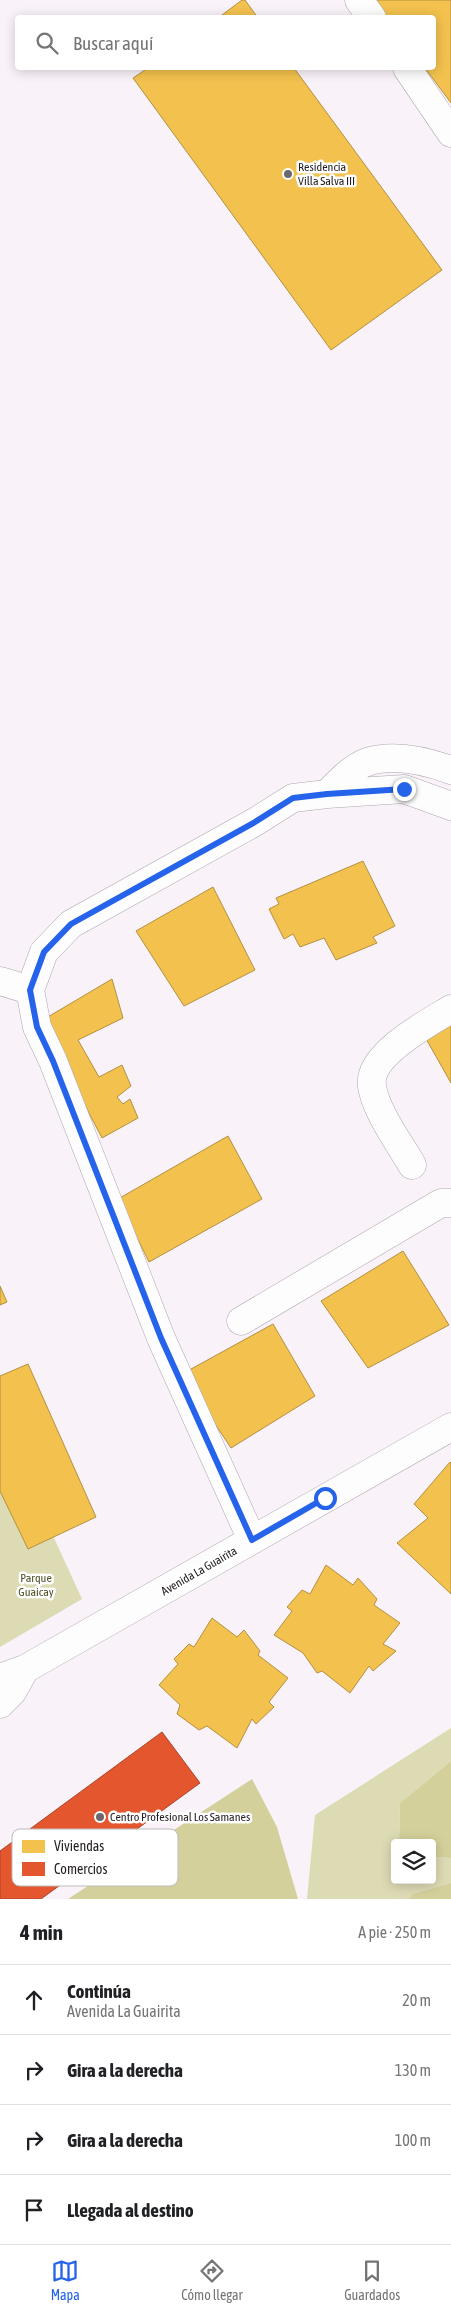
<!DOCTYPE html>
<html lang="es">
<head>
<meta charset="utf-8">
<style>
	:root { --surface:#fff; --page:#f6f6f6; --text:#202124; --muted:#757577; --line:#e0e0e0; --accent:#2563eb }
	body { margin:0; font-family:"Asap Condensed",sans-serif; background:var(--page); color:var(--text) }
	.controls { position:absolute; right:15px; bottom:15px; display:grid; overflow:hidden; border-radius:5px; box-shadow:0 2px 12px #0003 }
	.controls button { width:45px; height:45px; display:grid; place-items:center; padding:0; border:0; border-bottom:1px solid var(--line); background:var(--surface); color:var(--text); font:25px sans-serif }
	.stop { position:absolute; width:15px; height:15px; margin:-11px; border:4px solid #2563eb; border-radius:50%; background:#fff }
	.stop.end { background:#2563eb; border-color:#fff; box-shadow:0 1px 5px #0008 }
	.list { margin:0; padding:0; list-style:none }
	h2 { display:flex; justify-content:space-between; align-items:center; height:65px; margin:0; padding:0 20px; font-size:21px }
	h2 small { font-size:16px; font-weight:400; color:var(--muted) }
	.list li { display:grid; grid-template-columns:32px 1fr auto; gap:15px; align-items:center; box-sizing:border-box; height:70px; padding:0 20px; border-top:1px solid var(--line) }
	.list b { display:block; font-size:19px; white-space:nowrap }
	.list p { margin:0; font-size:16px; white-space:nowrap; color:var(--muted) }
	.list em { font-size:16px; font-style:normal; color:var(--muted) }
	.icon { flex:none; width:28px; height:28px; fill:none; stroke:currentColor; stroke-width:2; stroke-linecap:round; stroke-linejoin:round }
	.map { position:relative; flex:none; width:451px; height:1899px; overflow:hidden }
	.search { position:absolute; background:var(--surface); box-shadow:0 2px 12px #0003; left:15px; right:15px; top:15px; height:55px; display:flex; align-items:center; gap:12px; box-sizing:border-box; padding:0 18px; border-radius:5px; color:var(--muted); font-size:19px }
	.sheet { height:345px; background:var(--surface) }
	nav { display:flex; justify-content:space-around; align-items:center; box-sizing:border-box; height:70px; border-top:1px solid var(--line); background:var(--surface); font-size:14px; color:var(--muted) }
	nav a { display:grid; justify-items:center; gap:2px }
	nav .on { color:var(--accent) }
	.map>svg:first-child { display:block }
</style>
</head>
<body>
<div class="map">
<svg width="451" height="1899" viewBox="0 0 451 1899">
	<rect width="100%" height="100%" fill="#faf2f9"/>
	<path fill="#dddbb4" d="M 0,1420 L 82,1599 L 0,1647 Z
		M 451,1728 L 451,1761 L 400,1803 L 399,1843 L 395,1843 L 395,1880 L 432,1880 L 432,1857 L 451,1858 L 451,1883 L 412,1894 L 409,1899 L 307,1899 L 315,1815 Z"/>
	<path fill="#d3d09b" d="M 451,1761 L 451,1858 L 432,1857 L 432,1843 L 399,1843 L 400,1803 Z
		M 252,1779 L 277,1827 L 298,1899 L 68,1899 Z
		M 451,1883 L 451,1899 L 409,1899 L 412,1894 Z"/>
	<path fill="#f2c14e" stroke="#b49040" d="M 242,0 L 245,0 L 258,18 L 218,18 Z
		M 376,0 L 451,0 L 451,103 L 425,68 L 434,68 L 434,18 L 388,18 Z
		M 148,68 L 294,68 L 442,270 L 331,350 L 133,78 Z
		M 363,861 L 395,926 L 373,937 L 377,943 L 336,960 L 324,938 L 300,947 L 293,934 L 284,939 L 269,909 L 279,904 L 276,898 Z
		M 213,887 L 255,970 L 184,1006 L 136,931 Z
		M 112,979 L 123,1018 L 78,1040 L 99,1077 L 122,1065 L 131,1086 L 117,1097 L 123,1104 L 130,1099 L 138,1118 L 102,1138 L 41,1021 Z
		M 451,1023 L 451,1083 L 425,1037 Z
		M 228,1136 L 262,1199 L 149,1262 L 118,1199 Z
		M 403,1251 L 449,1325 L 368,1368 L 321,1301 Z
		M 0,1286 L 7,1302 L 0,1305 Z
		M 273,1324 L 315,1396 L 231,1448 L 182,1374 Z
		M 28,1364 L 96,1517 L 28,1549 L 0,1491 L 0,1376 Z
		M 450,1462 L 451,1463 L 451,1594 L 397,1543 L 428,1518 L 414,1504 Z
		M 326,1565 L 353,1585 L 358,1578 L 377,1599 L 374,1605 L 400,1623 L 383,1644 L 396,1651 L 373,1671 L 369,1666 L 350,1693 L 322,1671 L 317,1673 L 303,1653 L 274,1635 L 292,1611 L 287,1607 L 302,1590 L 310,1594 Z
		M 212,1618 L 237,1637 L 244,1630 L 260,1651 L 258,1655 L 288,1678 L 269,1702 L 274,1707 L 256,1724 L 252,1719 L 237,1748 L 207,1726 L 199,1730 L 177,1714 L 180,1705 L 159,1685 L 178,1664 L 174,1659 L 189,1644 L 194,1647 Z"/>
	<path fill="#e4572e" stroke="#aa462a" d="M 162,1732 L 200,1783 L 41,1899 L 0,1899 L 0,1851 Z"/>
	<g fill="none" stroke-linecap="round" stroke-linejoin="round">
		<g stroke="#aea7ad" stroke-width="29">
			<path id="minor" d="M 359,0 L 372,18
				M 407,68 L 451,133
				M 327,794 C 338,783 351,768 367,762 C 394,753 426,761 451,770
				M 0,981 L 30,990
				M 412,1165 C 400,1144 375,1110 372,1086 C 367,1055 428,1023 451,1009
				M 241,1321 L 441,1203 L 451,1203
				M 252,1540 L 161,1338 L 53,1061 L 37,1027 L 30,990 L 44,952 L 71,924 L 255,822 L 293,798 L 327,794 L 404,789 L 451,806"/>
		</g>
		<g stroke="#aea7ad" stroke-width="29">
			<path id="tertiary" d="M 0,1678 L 25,1669 L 451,1427
				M 0,1704 L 12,1692 L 25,1669"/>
		</g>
		<use href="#minor" stroke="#fefdfe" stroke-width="28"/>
		<use href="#tertiary" stroke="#fefdfe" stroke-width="28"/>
	</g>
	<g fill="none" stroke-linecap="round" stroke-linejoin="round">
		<path stroke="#2563eb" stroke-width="6" d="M 325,1498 L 252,1540 L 161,1338 L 53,1061 L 37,1027 L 30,990 L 44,952 L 71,924 L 255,822 L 293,798 L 327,794 L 404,789"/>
	</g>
	<g fill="#6e686d" stroke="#fff" stroke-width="2">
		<circle cx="288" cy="174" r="5"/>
		<circle cx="100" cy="1817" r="5"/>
	</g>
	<g text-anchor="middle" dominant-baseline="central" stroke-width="5" stroke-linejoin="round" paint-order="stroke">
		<g font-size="12" fill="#221d21" stroke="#fff" text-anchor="start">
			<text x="298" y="167">Residencia<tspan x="298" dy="14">Villa Salva III</tspan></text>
			<text x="110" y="1817">Centro Profesional Los Samanes</text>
		</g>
		<g font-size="12" fill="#221d21" stroke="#fff">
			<text transform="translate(199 1571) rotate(-30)">Avenida La Guairita</text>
		</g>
		<g font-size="12" fill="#4f5026" stroke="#fff">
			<text x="36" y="1578">Parque<tspan x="36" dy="14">Guaicay</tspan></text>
		</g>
	</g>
	<rect x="12" y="1829" width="166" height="57" rx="8" fill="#fff" stroke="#bdbbbc" stroke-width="1"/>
	<rect x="22" y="1840" width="23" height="13" fill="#f2c14e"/>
	<rect x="22" y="1862" width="23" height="14" fill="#e4572e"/>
	<g font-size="14" fill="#221d21">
		<text x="54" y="1851">Viviendas</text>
		<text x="54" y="1874">Comercios</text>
	</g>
</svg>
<div class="controls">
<button><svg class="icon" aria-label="layers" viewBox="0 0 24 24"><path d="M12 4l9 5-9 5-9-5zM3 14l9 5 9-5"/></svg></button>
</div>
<div class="stop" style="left:325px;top:1498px"></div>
<div class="stop end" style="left:404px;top:789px"></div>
<div class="search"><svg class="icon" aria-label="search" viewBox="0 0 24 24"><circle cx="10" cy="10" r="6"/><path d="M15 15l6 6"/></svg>Buscar aquí</div>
</div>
<section class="sheet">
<h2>4 min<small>A pie · 250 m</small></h2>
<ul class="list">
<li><svg class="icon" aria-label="ahead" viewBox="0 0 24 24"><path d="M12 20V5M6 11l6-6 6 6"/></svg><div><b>Continúa</b><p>Avenida La Guairita</p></div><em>20 m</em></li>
<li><svg class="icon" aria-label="right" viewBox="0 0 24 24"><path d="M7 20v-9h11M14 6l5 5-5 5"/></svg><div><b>Gira a la derecha</b></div><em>130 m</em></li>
<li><svg class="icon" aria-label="right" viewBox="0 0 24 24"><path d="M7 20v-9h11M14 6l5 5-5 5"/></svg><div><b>Gira a la derecha</b></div><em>100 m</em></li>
<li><svg class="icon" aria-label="arrive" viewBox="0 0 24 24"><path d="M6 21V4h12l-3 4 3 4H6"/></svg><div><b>Llegada al destino</b></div></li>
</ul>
</section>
<nav>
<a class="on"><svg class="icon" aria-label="map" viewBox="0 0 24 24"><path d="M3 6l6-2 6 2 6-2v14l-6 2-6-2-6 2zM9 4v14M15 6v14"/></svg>Mapa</a>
<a><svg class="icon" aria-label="directions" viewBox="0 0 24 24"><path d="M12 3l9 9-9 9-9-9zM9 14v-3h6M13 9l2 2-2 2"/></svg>Cómo llegar</a>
<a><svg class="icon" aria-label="saved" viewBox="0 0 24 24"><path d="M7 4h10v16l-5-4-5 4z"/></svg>Guardados</a>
</nav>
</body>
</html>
